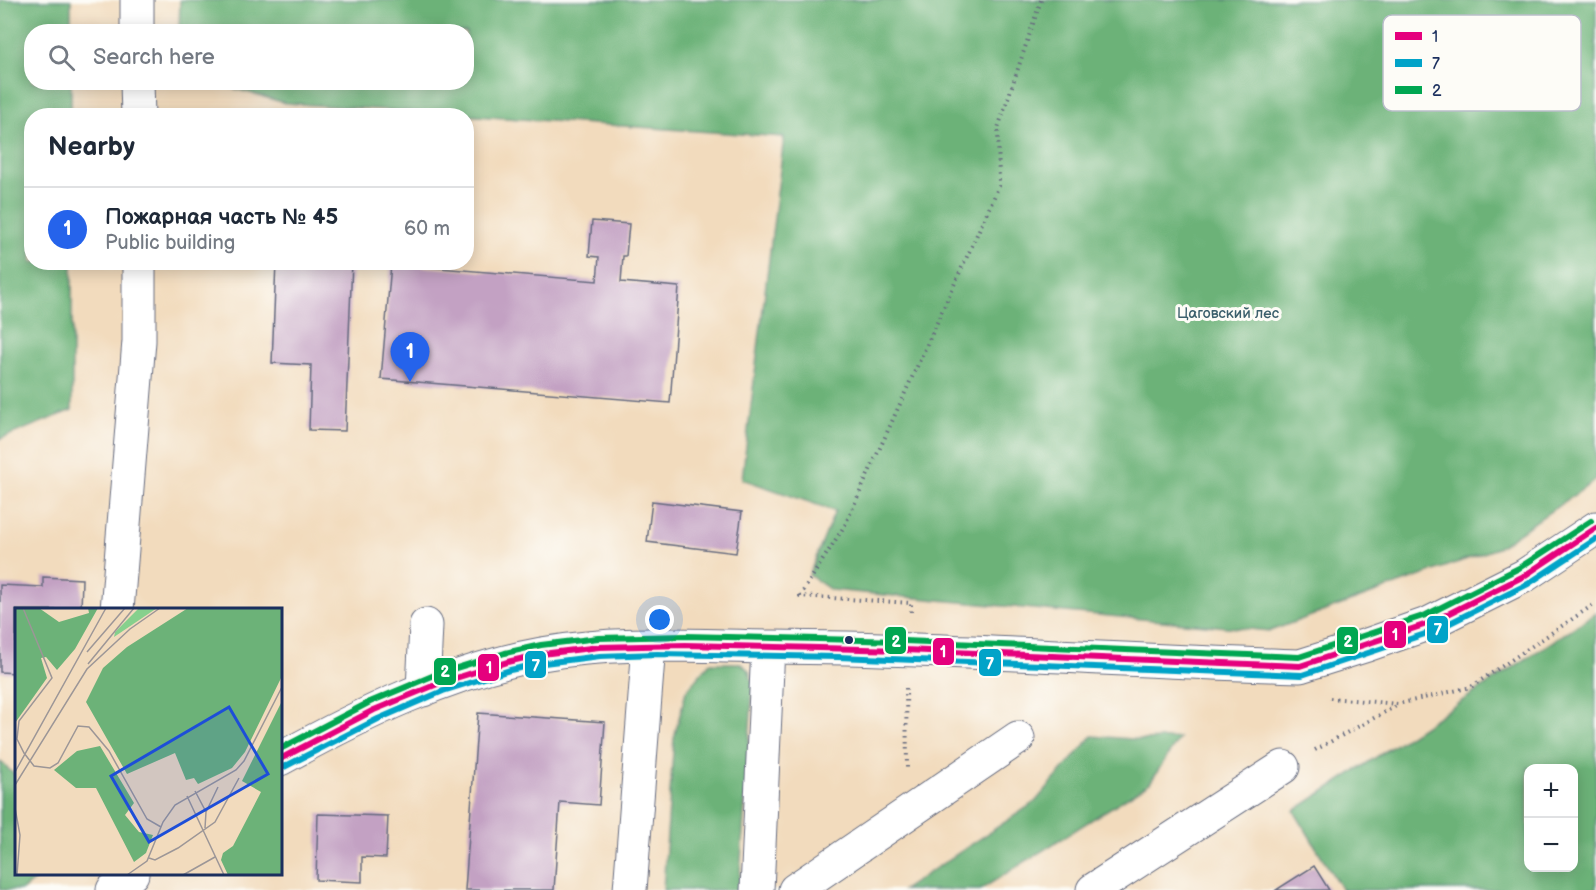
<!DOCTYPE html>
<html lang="en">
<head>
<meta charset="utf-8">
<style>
	:root { --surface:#fff; --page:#f2f2f3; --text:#1f2937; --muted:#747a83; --line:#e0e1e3; --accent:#2563eb }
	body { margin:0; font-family:"Balsamiq Sans",sans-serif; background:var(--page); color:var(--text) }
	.controls { position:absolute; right:18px; bottom:18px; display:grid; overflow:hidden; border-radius:12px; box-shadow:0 3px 15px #0003 }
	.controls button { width:54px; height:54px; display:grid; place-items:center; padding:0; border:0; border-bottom:2px solid var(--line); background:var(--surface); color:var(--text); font:30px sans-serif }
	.you { position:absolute; left:660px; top:620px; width:21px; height:21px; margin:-15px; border:4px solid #fff; border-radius:50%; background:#1a73e8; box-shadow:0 0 0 9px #1a73e833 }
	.badge { display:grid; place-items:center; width:39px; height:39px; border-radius:50%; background:var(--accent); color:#fff; font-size:20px; font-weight:700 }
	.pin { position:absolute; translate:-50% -50px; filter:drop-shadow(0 2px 3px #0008) }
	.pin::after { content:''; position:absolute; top:32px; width:21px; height:18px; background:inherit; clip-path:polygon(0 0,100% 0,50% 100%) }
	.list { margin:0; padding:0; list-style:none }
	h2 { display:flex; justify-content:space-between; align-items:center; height:78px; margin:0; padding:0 24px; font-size:26px }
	h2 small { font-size:20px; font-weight:400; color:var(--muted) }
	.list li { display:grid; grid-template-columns:39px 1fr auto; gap:18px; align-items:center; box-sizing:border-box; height:84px; padding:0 24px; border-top:2px solid var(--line) }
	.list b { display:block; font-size:22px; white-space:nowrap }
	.list p { margin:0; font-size:20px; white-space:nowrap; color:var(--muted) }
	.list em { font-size:20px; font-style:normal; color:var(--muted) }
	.icon { flex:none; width:33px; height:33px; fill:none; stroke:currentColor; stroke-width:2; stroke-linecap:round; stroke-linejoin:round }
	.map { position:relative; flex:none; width:1596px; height:890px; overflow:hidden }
	.search { position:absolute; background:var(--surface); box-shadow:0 3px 15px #0003; left:24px; top:24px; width:450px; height:66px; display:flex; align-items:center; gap:15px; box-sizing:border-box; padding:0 21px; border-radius:24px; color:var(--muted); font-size:22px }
	.panel { position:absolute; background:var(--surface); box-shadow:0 3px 15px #0003; left:24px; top:108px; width:450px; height:162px; border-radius:24px }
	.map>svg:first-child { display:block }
</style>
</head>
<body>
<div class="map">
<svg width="1596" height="890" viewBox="0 0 1596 890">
	<rect width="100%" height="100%" fill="#fdfcf7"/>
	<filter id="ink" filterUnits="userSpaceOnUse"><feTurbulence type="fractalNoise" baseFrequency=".0167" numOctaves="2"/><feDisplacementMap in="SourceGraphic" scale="12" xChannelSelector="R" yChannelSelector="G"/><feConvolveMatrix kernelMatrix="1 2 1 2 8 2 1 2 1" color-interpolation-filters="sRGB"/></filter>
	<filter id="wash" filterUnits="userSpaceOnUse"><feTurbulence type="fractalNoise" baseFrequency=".008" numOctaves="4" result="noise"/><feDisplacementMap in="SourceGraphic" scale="24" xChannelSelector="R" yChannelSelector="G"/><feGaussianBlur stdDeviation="1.35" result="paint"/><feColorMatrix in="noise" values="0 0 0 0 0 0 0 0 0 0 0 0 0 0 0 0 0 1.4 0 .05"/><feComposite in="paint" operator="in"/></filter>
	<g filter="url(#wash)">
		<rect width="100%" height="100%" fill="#f2dbbd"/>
		<path fill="#6cb278" stroke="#44706b" stroke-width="1.5" fill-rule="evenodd" d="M 0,0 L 71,0 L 71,31 L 32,32 L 32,82 L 71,83 L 71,115 L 32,116 L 32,262 L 72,263 L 72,410 L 0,439 Z
			M 180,0 L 1596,0 L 1596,480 L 1497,548 L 1270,631 L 831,590 L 809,575 L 835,511 L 742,479 L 784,137 L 285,103 L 215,83 L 466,82 L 466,32 L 179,31 Z
			M 1596,613 L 1596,890 L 1342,890 L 1294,811 ZM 1574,768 L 1574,868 L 1528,868 L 1528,768 Z
			M 710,663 L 741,663 L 749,671 L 753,684 L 739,890 L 663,890 L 674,738 L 686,691 Z
			M 1092,736 L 1145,740 L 1179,738 L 1150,783 L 980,890 L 903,890 L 1035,802 Z
			M 0,761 L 16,776 L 16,874 L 42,874 L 22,890 L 0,890 Z"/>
		<g id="blocks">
			<path fill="#c3a1c3" d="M 592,221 L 629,224 L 626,256 L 623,256 L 621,282 L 679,287 L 670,403 L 381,379 L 391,264 L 597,281 L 599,257 L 589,256 Z
				M 276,262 L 352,262 L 345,431 L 309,430 L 311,365 L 272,363 Z
				M 652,501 L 742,512 L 736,553 L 647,542 Z
				M 43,577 L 82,579 L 81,610 L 16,610 L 16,673 L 0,672 L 0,585 L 43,587 Z
				M 478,713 L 605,722 L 599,805 L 560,802 L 554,890 L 465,890 Z
				M 318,814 L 388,816 L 386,858 L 362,857 L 362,882 L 316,880 Z
				M 1314,866 L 1329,890 L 1276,890 Z"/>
		</g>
	</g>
	<g filter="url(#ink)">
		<use href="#blocks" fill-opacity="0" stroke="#666b7f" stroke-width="1.5"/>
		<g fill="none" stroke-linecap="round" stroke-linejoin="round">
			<g stroke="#666b7f" stroke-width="35">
				<path id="minor" d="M 137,0 L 137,32
					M 137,82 L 138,116
					M 117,610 L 139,341 L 139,262
					M 423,690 L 426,625
					M 280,759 C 362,714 449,671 542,654 C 618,640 695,646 772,647 C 948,648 1124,661 1300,666 L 1367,645 L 1430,623 L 1524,576 L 1596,528
					M 113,890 L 132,874
					M 630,890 L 649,645
					M 757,890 L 768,647
					M 795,890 L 1018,738
					M 1093,890 L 1283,767"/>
			</g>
			<path stroke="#666b7f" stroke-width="4" stroke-dasharray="1.5 4.5" stroke-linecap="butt" d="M 911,612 L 911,603 L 800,596 L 845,525 L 999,186 L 998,128 L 1041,0
				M 906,688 L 907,768
				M 1330,698 L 1398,704 L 1471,687 L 1596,603
				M 1315,750 L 1398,705"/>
			<use href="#minor" stroke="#fff" stroke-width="33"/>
			<g stroke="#fdfcf7" stroke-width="10">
				<path id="bus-1" d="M 280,759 L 374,710 L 440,683 L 507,662 L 542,654 L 599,647 L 685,645 L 904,650 L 1300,666 L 1430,623 L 1524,576 L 1596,528"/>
			</g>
			<g stroke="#fdfcf7" stroke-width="10">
				<path id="bus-2" d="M 284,767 L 378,719 L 443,691 L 510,670 L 544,663 L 600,656 L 657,654 L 838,657 L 1302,675 L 1434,631 L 1528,584 L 1596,539"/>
			</g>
			<g stroke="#fdfcf7" stroke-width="10">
				<path id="bus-3" d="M 280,749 L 370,702 L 437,674 L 505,653 L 541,645 L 598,638 L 685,636 L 904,641 L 1299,657 L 1426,615 L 1519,568 L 1591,521"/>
			</g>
			<use href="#bus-1" stroke="#e5007d" stroke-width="6"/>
			<use href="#bus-2" stroke="#01a3c8" stroke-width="6"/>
			<use href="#bus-3" stroke="#00a651" stroke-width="6"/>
		</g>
	</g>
	<circle fill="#1b2f5e" stroke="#fdfcf7" stroke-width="2" cx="849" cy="640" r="5"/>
	<g text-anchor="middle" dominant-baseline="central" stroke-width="6" stroke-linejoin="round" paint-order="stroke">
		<g font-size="15" fill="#3b5f6c" stroke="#fdfcf7">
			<text x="1228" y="313">Цаговский лес</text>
		</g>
	</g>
	<g transform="translate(15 608)">
		<rect width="267" height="267" fill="#f2dbbd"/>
		<path d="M 124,0 L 142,0 L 99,29 L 100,24 Z" fill="#86d08d"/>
		<path d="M 0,0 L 24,0 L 44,14 L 74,5 L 73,0 L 83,0 L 60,41 L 42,62 L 31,49 L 26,50 L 32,70 L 0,115 ZM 173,0 L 267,0 L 267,68 L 230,144 L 217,160 L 183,176 L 179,170 L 171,172 L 160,145 L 112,166 L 71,94 L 88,60 L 112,39 ZM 267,93 L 267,267 L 213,267 L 206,252 L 208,245 L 218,238 L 246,184 L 227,173 ZM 85,138 L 119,195 L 110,207 L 124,224 L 138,227 L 131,245 L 119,254 L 81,180 L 61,180 L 39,162 L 62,143 Z" fill="#6cb278"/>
		<path fill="none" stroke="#9c9697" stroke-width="1.5" d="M 8,0 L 37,70 L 4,113 L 2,131 L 9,145 L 19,158 L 35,160 L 43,155 L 63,118 L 74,119 L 94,143 L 132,211 L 146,219M 72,44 L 110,0M 73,56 L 119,0M 0,164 L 91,0M 0,177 L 72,61 L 115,21 L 145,0M 180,183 L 191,204 L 190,220M 172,188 L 209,267M 0,200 L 5,227 L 2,267M 191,204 L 203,179M 134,250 L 140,252 L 163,240 L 200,214 L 224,170M 112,267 L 132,253 L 148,214 L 160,197 L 221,162 L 229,153 L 267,79M 168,267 L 200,249"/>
		<path fill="#1d4ed8" fill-opacity="0.15" stroke="#1d4ed8" stroke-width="3" d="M 214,99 L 253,166 L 134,234 L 96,168 Z"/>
		<rect width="267" height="267" fill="none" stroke="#1b2f5e" stroke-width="3"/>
	</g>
	<rect x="1383" y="15" width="198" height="96" rx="9" fill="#fdfcf7" stroke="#b9bec9" stroke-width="1.5"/>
	<rect x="1395" y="32" width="27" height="8" fill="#e5007d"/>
	<rect x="1395" y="59" width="27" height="8" fill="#01a3c8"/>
	<rect x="1395" y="86" width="27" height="8" fill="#00a651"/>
	<g font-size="16" fill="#1b2f5e">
		<text x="1432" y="42">1</text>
		<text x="1432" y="69">7</text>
		<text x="1432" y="96">2</text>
	</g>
	<g stroke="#fdfcf7" stroke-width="2">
		<rect x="1426" y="615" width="23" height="29" rx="6" fill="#01a3c8"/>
		<rect x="1383" y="620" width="24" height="29" rx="6" fill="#e5007d"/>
		<rect x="884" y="626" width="23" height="29" rx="6" fill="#00a651"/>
		<rect x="1336" y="626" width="23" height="29" rx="6" fill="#00a651"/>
		<rect x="932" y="637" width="23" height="29" rx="6" fill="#e5007d"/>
		<rect x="978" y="648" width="24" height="29" rx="6" fill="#01a3c8"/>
		<rect x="524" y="650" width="23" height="29" rx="6" fill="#01a3c8"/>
		<rect x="477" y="653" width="23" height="29" rx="6" fill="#e5007d"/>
		<rect x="433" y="657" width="24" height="29" rx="6" fill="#00a651"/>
	</g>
	<g font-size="16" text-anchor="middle" font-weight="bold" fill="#fff">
		<text x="1438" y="635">7</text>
		<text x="1395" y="640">1</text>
		<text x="896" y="647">2</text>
		<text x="1348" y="647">2</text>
		<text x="943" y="657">1</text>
		<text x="990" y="669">7</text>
		<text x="536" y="671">7</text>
		<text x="489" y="673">1</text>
		<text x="445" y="677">2</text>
	</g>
</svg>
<div class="controls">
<button>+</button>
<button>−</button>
</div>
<div class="you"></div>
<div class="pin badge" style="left:410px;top:382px">1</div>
<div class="search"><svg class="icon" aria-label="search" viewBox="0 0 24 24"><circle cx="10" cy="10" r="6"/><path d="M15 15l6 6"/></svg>Search here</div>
<section class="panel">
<h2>Nearby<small></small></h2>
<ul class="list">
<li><span class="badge">1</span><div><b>Пожарная часть № 45</b><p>Public building</p></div><em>60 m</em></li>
</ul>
</section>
</div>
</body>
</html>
